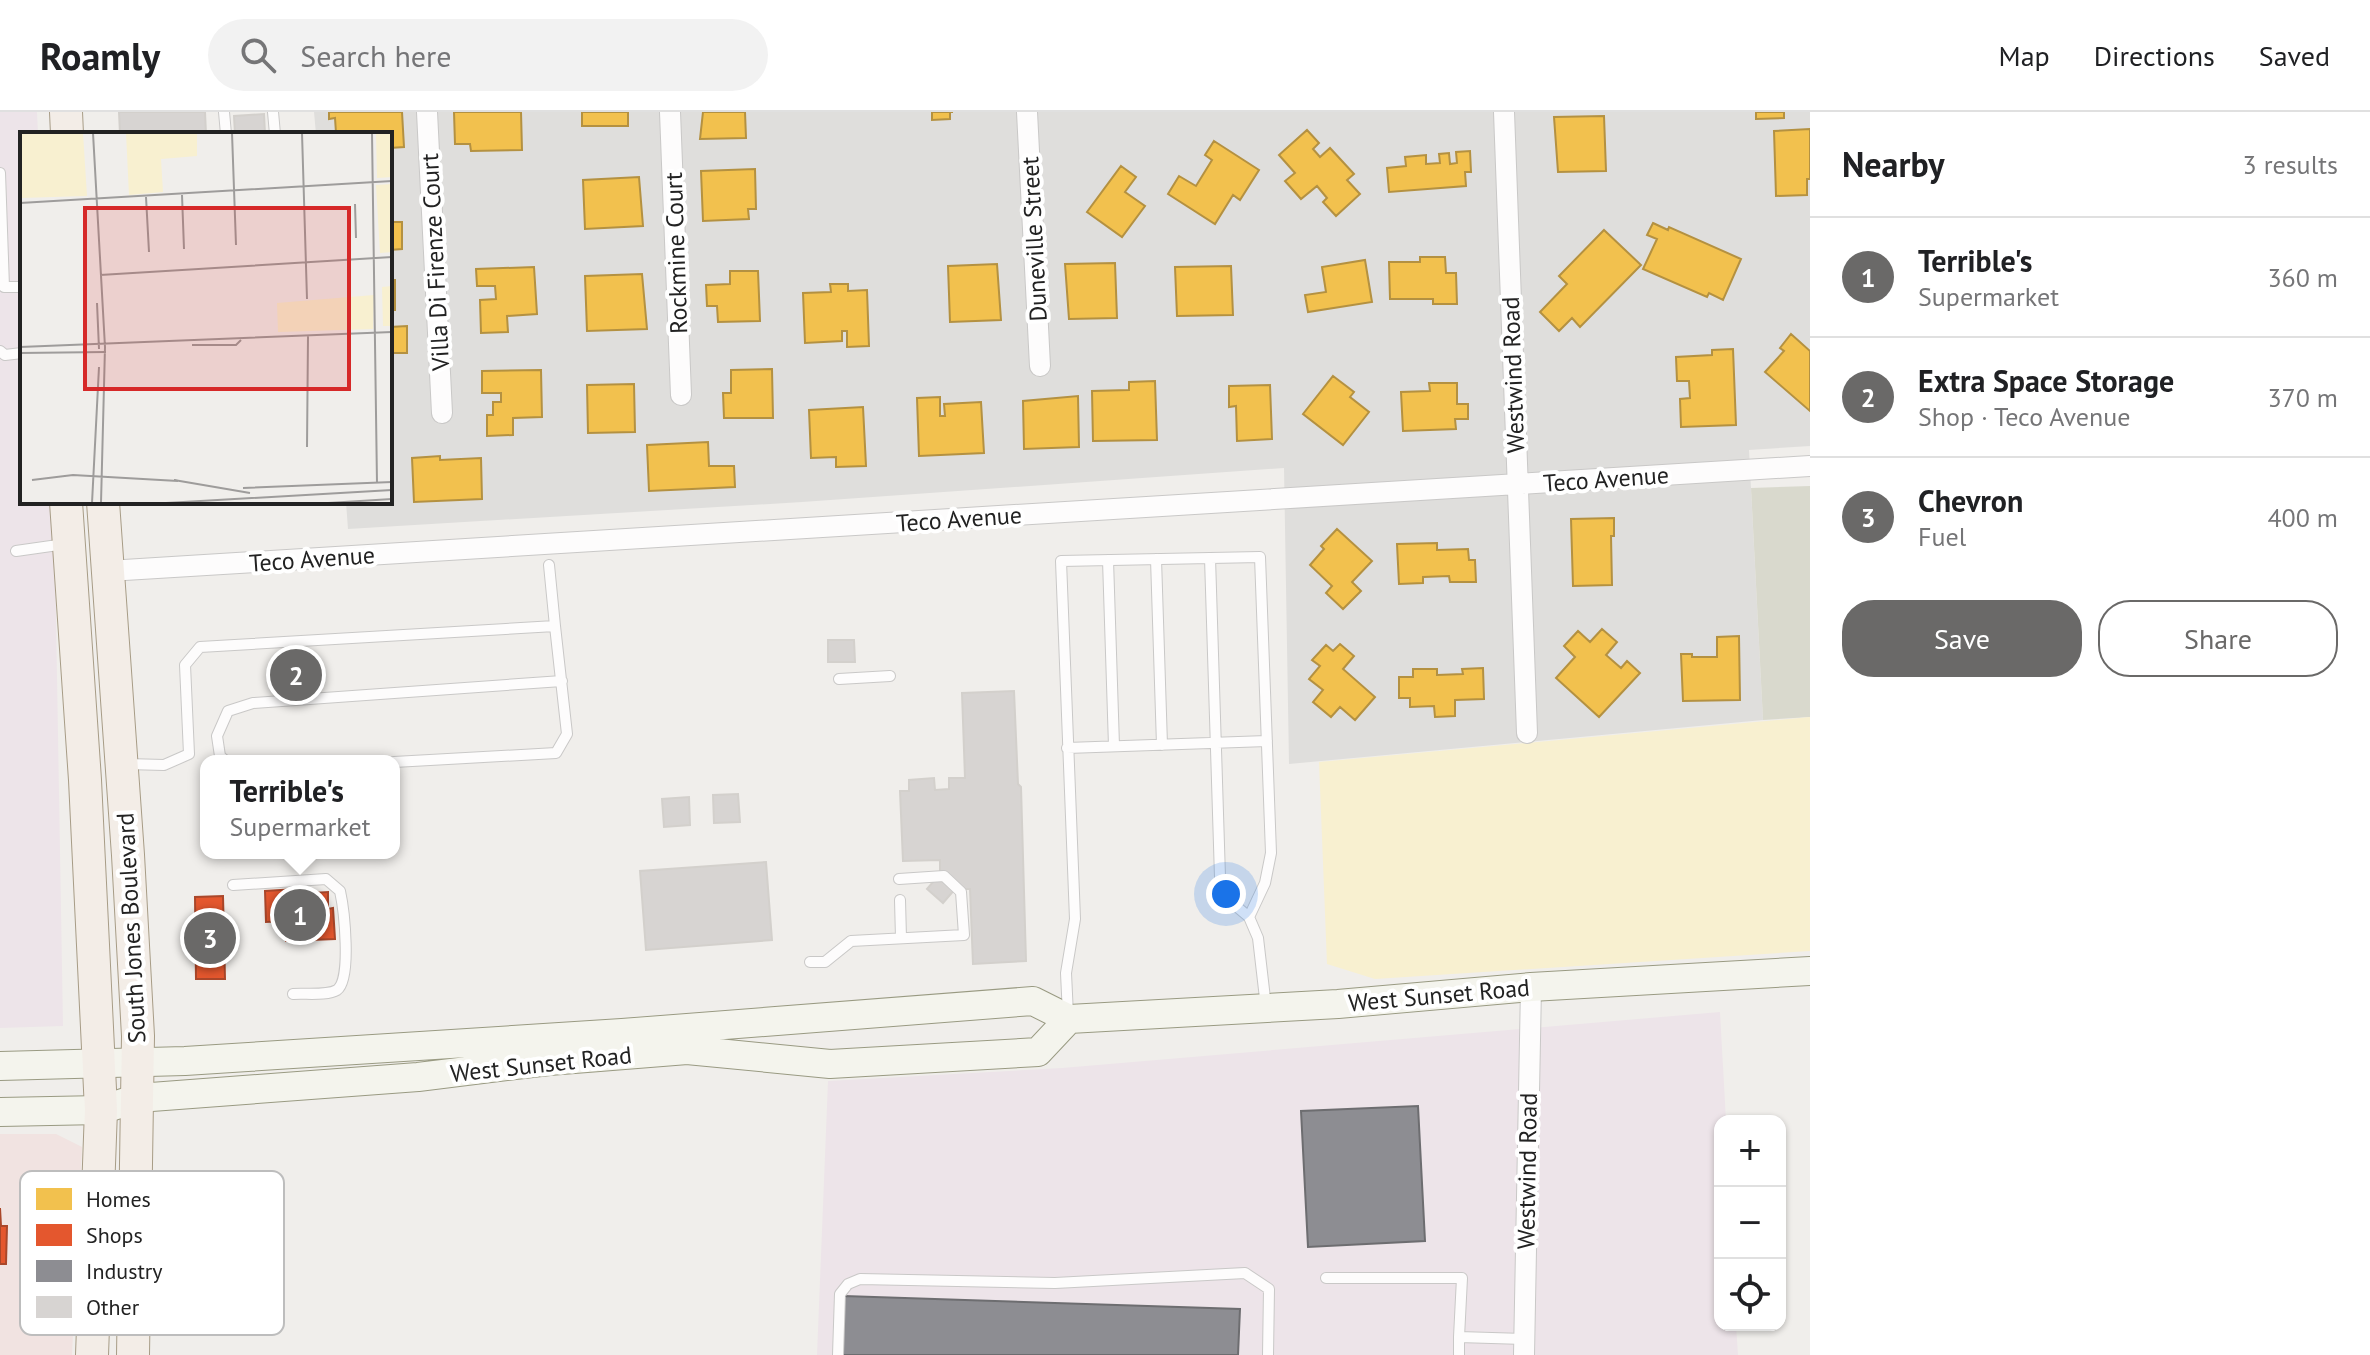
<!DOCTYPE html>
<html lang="en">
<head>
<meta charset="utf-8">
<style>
	:root { --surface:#fff; --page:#f2f2f2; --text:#202124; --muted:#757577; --line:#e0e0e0; --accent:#6a6968 }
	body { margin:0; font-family:"PT Sans",sans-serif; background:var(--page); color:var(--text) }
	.controls { position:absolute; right:24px; bottom:24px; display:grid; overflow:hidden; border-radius:16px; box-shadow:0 2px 6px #0004 }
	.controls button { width:72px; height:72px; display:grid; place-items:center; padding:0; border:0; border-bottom:2px solid var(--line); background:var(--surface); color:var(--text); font:40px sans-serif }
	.you { position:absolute; left:1226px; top:782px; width:28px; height:28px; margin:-20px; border:6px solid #fff; border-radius:50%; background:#1a73e8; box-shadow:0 0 0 12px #1a73e833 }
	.badge { display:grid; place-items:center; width:52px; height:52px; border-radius:50%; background:var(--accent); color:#fff; font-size:26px; font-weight:700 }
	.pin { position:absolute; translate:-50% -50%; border:4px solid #fff; box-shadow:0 2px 8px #0006 }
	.popup { position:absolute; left:200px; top:643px; width:200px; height:104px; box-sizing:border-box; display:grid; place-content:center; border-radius:16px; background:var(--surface); filter:drop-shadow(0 2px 6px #0005); font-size:26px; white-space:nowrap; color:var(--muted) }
	.popup b { font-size:30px; color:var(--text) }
	.popup::after { content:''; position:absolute; left:50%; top:100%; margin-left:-16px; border:16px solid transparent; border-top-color:var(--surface) }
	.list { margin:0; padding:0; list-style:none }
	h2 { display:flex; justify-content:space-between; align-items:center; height:104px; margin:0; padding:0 32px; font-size:34px }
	h2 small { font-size:26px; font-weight:400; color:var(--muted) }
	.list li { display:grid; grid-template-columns:52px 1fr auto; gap:24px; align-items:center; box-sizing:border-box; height:120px; padding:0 32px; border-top:2px solid var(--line) }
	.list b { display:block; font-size:30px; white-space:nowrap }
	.list p { margin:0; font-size:26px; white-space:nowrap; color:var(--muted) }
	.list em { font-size:26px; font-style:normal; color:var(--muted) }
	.actions { display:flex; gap:16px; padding:24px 32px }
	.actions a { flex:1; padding:18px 0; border:2px solid var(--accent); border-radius:32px; text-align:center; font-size:28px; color:var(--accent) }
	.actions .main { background:var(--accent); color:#fff }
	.icon { flex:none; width:44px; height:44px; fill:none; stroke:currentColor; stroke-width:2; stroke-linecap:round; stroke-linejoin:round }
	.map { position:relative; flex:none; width:1810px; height:1243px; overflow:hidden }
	header { display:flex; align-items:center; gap:48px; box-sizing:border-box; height:112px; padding:0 40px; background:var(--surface); border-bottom:2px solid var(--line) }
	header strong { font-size:38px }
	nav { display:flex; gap:44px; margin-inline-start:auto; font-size:28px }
	.search { width:560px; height:72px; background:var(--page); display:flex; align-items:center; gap:20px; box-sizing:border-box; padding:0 28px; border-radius:44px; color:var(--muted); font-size:30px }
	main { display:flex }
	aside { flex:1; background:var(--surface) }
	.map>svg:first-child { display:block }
</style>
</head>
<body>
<header>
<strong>Roamly</strong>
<div class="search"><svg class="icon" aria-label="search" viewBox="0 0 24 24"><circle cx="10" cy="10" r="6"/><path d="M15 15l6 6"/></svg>Search here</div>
<nav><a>Map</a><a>Directions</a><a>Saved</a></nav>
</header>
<main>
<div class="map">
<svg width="1810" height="1243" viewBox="0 0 1810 1243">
	<rect width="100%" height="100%" fill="#f0eeeb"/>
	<path fill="#dfdedc" d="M 314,0 L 1810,0 L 1810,334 L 1749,338 L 1763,608 L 1289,652 L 1284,356 L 802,390 L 348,417 L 346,390 L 390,390 L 390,22 L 316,22 Z"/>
	<path fill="#f1e3e1" d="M 0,1022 L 56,1022 L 82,1035 L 72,1243 L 0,1243 Z"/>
	<path fill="#ede4e9" d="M 0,0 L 37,0 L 38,22 L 22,22 L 22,390 L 54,390 L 63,914 L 0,916 Z
		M 1720,900 L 1726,1009 L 1720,1009 L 1720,1213 L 1736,1213 L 1738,1243 L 817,1243 L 828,969 L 1062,956 Z"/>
	<path fill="#d9d9cd" d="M 1810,374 L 1810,605 L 1763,608 L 1751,376 Z"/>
	<path fill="#f8f0d0" d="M 1810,605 L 1810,839 L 1375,867 L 1327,852 L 1319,650 Z"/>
	<path fill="#f2c14e" stroke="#b49141" stroke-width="2" d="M 329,0 L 402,0 L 404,35 L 390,36 L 390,22 L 316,22 L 336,21 L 335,6 L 329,7 Z
		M 454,0 L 521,0 L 522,38 L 471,39 L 470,32 L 455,32 Z
		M 582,0 L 628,0 L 628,14 L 582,14 Z
		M 703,0 L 745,0 L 746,26 L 700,27 Z
		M 932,0 L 953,0 L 950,0 L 950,7 L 932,8 Z
		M 1756,0 L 1784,0 L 1784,6 L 1756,7 Z
		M 1604,4 L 1606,59 L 1558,60 L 1554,5 Z
		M 1810,17 L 1810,67 L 1807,67 L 1807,83 L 1776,84 L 1774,19 Z
		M 1307,18 L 1319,31 L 1313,37 L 1320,45 L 1330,36 L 1354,62 L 1347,68 L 1360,82 L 1336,104 L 1323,90 L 1327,86 L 1317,74 L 1301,87 L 1285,69 L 1295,61 L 1279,43 Z
		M 1214,29 L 1259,58 L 1240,88 L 1233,83 L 1215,112 L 1168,82 L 1179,64 L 1196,74 L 1212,48 L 1205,43 Z
		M 1470,39 L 1471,60 L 1465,60 L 1466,74 L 1389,80 L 1387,56 L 1406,54 L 1405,45 L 1426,43 L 1426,52 L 1440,51 L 1439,42 L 1449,41 L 1450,52 L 1457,51 L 1456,40 Z
		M 1121,54 L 1136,65 L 1125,80 L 1145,94 L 1122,125 L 1087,100 Z
		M 755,57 L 756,97 L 748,97 L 749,107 L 703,109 L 701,59 Z
		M 639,65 L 643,114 L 585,117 L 583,68 Z
		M 390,110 L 402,110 L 402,137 L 390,138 Z
		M 1653,111 L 1668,118 L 1669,115 L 1741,147 L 1723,188 L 1709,181 L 1707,185 L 1643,157 L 1657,127 L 1647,123 Z
		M 1604,118 L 1641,153 L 1580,215 L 1572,206 L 1559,219 L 1540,200 L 1567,172 L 1559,164 Z
		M 1420,145 L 1445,145 L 1446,161 L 1456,161 L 1457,192 L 1433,192 L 1433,187 L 1390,187 L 1389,150 L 1420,150 Z
		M 1365,148 L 1372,190 L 1308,200 L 1305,183 L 1326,180 L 1322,155 Z
		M 1115,151 L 1117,206 L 1069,207 L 1065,152 Z
		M 997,152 L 1001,208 L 950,210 L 948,154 Z
		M 1231,154 L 1233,203 L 1177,204 L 1175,155 Z
		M 534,155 L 537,202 L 507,204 L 508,220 L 481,221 L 480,188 L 496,187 L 495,174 L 477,174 L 476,157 Z
		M 730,159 L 758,159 L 760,209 L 718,210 L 717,194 L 707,194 L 706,173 L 730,172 Z
		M 642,162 L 647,217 L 587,219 L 585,164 Z
		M 390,168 L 395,168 L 395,198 L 390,198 Z
		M 830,172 L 848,172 L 848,179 L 867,178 L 869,234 L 847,235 L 847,219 L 842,219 L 842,229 L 805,231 L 803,181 L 831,180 Z
		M 407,214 L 407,241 L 390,241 L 390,215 Z
		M 1791,222 L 1810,239 L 1810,299 L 1765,260 L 1784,239 L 1780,236 Z
		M 1733,237 L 1736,313 L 1681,315 L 1680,287 L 1690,286 L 1689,269 L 1677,269 L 1676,245 L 1712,243 L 1712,238 Z
		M 772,257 L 773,306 L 724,306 L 723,281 L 731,281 L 731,258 Z
		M 541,258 L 542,305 L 513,306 L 513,323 L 487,324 L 487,303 L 493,303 L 493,290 L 501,290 L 501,281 L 482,281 L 482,259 Z
		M 1333,264 L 1354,280 L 1350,285 L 1369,300 L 1343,333 L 1303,302 Z
		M 1155,269 L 1157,328 L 1093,329 L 1092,279 L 1129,278 L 1129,270 Z
		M 1429,271 L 1457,271 L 1457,292 L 1468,292 L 1468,307 L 1455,307 L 1456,317 L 1403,319 L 1401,280 L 1430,279 Z
		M 634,272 L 635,320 L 588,321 L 587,273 Z
		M 1270,273 L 1272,327 L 1237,329 L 1236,294 L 1229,295 L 1229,274 Z
		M 1078,284 L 1079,335 L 1024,337 L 1023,289 Z
		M 940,285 L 940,304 L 945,304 L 944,292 L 981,290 L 984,341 L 919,344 L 917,286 Z
		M 863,295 L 866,354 L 836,355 L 836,345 L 811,346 L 809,298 Z
		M 708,330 L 709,354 L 734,354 L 735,375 L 649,379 L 647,333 Z
		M 440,344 L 440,348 L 481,346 L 482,387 L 414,390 L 412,346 Z
		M 1614,406 L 1614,424 L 1611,424 L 1612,473 L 1573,474 L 1571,407 Z
		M 1337,417 L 1372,449 L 1352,470 L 1361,479 L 1343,497 L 1326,481 L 1332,474 L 1310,453 L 1324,437 L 1321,434 Z
		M 1437,431 L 1437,438 L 1468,437 L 1469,448 L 1475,448 L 1476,470 L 1450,470 L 1449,464 L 1423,465 L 1423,471 L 1399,472 L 1397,432 Z
		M 1602,517 L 1617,530 L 1606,543 L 1621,556 L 1627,549 L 1640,561 L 1599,605 L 1556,566 L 1575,545 L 1564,534 L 1578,519 L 1590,530 Z
		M 1739,524 L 1740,588 L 1683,589 L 1681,542 L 1692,542 L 1692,545 L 1717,545 L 1717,525 Z
		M 1340,532 L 1354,544 L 1343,557 L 1375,585 L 1355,608 L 1340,595 L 1331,605 L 1313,590 L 1323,578 L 1309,567 L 1320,554 L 1312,548 L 1326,533 L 1333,539 Z
		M 1483,556 L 1484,587 L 1455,588 L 1455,604 L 1435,605 L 1434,594 L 1410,595 L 1410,586 L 1399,586 L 1399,565 L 1413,565 L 1413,557 L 1437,557 L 1437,563 L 1463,562 L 1462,557 Z"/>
	<path fill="#e4572e" stroke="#aa472a" stroke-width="2" d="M 296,777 L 296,782 L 328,780 L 328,797 L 333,796 L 335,827 L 286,829 L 285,809 L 266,810 L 265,779 Z
		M 223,784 L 225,867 L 196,867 L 195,785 Z
		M 0,1096 L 1,1114 L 7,1114 L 6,1152 L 0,1152 Z"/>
	<path fill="#8d8d92" stroke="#6d6d70" stroke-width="2" d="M 1418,994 L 1425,1129 L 1308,1135 L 1301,999 Z
		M 844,1184 L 1240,1197 L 1238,1243 L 842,1243 Z"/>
	<path fill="#d7d4d2" stroke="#d3d0cc" stroke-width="2" d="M 119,0 L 205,0 L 206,22 L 120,22 Z
		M 264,2 L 265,22 L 235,22 L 234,4 Z
		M 828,528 L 854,528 L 855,550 L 828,550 Z
		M 1014,579 L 1018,672 L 1021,675 L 1026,849 L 973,852 L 970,777 L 955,777 L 943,791 L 927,777 L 940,762 L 940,748 L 903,749 L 900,679 L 909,679 L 909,668 L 934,666 L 935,678 L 949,677 L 949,666 L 965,666 L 962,581 Z
		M 738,682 L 740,710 L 714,711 L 713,683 Z
		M 689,685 L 690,713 L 664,715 L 662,687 Z
		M 766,750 L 772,828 L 646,838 L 640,759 Z"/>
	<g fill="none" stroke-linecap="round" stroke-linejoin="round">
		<g stroke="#c9c8c7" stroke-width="12">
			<path id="lane" d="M 224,0 L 226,22
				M 273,0 L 275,22
				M 0,61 L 4,175 L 22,175
				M 0,239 L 5,243 L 22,241
				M 16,439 L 65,432
				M 1210,446 L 1220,765 L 1230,789 L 1249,805
				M 1156,447 L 1162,633
				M 1108,448 L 1114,634
				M 549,453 L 555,514
				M 839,567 L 890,564
				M 1067,636 L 1267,629
				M 226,649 L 220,644 L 217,624 L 228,599 L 253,591 L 562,569
				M 127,652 L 164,653 L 189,642 L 185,553 L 200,535 L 555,514 L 567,622 L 556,641 L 394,650
				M 233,773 L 326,767 L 340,779 C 344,797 352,867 337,878 C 327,884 305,881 293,882
				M 900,788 L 901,826
				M 810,850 L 825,850 L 851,829 L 964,823 L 961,780 L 944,764 L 899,767
				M 1068,903 L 1066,861 L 1075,807 L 1061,449 L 1260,445 L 1271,741 L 1265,771 L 1249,805 L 1258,826 L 1266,895
				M 1326,1166 L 1462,1166 L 1459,1225 L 1524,1227
				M 838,1243 L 840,1182 L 848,1172 L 860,1167 L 1055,1171 L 1245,1161 L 1269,1177 L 1268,1243
				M 1459,1243 L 1459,1225"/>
		</g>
		<g stroke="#c9c8c7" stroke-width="22">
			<path id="street" d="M 427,0 L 442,301
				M 670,0 L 681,283
				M 1027,0 L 1040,254
				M 1504,0 L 1527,621
				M 108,459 L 1810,354
				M 1524,1243 L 1531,875"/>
		</g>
		<g stroke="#999a82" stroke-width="30">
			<path id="secondary" d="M 0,954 L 185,949 L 622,921 L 1033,889 L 1069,907 L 1338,892 L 1531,875 L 1810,859
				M 0,1000 L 101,998 L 138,986 L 418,965 L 549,949 L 687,938 L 830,952 L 1038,940 L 1069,907"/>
		</g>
		<g stroke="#a79c86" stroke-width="34">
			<path id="primary" d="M 66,0 L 67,22
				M 66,390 L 85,668 L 101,998 L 92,1243
				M 103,390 L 128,743 L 138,924 L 133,1243"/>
		</g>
		<use href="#lane" stroke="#fdfcfc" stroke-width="10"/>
		<use href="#street" stroke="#fdfcfc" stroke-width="20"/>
		<use href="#secondary" stroke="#f4f4ed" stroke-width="28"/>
		<use href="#primary" stroke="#f3ede7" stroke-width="32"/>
	</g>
	<g text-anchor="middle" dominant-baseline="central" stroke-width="8" stroke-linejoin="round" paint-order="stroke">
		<g font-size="24" fill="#222" stroke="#fff">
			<text transform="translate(1034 127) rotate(-93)">Duneville Street</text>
			<text transform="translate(676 141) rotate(-92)">Rockmine Court</text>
			<text transform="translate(435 150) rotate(-93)">Villa Di Firenze Court</text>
			<text transform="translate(1513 263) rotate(-92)">Westwind Road</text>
			<text transform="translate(1606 367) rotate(-4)">Teco Avenue</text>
			<text transform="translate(959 407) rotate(-4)">Teco Avenue</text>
			<text transform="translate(312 447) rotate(-4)">Teco Avenue</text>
			<text transform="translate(131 816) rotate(-93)">South Jones Boulevard</text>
			<text transform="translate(1439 883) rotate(-5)">West Sunset Road</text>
			<text transform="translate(541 952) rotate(-6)">West Sunset Road</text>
			<text transform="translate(1527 1059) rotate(-89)">Westwind Road</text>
		</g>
	</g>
	<g transform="translate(20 20)">
		<rect width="372" height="372" fill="#f0eeeb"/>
		<path d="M 0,1 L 63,1 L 67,64 L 0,66 ZM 106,1 L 177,1 L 177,24 L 141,27 L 143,60 L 109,63 ZM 356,1 L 372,1 L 372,45 L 357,46 ZM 372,52 L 372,120 L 360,121 L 356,53 ZM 372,154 L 372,194 L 363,194 L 362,155 ZM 354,163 L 353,197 L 258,200 L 257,171 Z" fill="#f8f0d0"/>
		<path fill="none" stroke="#9e9c9b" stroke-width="2" d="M 73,1 L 85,215 L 81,371M 212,1 L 216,113M 282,1 L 287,167M 352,1 L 357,351M 162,63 L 164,117M 126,65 L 129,120M 0,71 L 372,49M 335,72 L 336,106M 80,143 L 372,125M 77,171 L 79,217M 172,213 L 216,213 L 221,208M 0,215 L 372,200M 0,221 L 86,220M 287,315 L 288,204M 12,348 L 53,343 L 158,349M 154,348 L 230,361M 223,356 L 372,350M 72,371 L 79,235M 146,371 L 372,358M 308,371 L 372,367"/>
		<path fill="#d62828" fill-opacity="0.15" stroke="#d62828" stroke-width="4" d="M 65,76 L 329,76 L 329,257 L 65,257 Z"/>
		<rect width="372" height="372" fill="none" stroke="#222" stroke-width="4"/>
	</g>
	<rect x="20" y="1059" width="264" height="164" rx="12" fill="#fff" stroke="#bdbdbd" stroke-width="2"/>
	<rect x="36" y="1076" width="36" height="22" fill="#f2c14e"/>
	<rect x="36" y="1112" width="36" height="22" fill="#e4572e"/>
	<rect x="36" y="1148" width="36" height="22" fill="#8d8d92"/>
	<rect x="36" y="1184" width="36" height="22" fill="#d7d4d2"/>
	<g font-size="22" fill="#222">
		<text x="86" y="1095">Homes</text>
		<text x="86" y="1131">Shops</text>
		<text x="86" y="1167">Industry</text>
		<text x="86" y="1203">Other</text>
	</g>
</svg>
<div class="controls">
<button>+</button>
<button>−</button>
<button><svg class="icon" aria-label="locate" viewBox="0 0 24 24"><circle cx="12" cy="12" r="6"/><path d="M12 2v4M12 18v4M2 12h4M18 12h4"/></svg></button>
</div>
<div class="you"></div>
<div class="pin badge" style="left:300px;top:803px">1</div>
<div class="popup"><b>Terrible's</b>Supermarket</div>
<div class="pin badge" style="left:296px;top:563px">2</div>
<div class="pin badge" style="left:210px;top:826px">3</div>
</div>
<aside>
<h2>Nearby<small>3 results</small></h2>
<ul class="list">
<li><span class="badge">1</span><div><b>Terrible's</b><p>Supermarket</p></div><em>360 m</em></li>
<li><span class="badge">2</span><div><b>Extra Space Storage</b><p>Shop · Teco Avenue</p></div><em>370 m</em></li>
<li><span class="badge">3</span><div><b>Chevron</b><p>Fuel</p></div><em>400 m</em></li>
</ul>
<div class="actions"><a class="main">Save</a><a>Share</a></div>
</aside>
</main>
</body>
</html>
